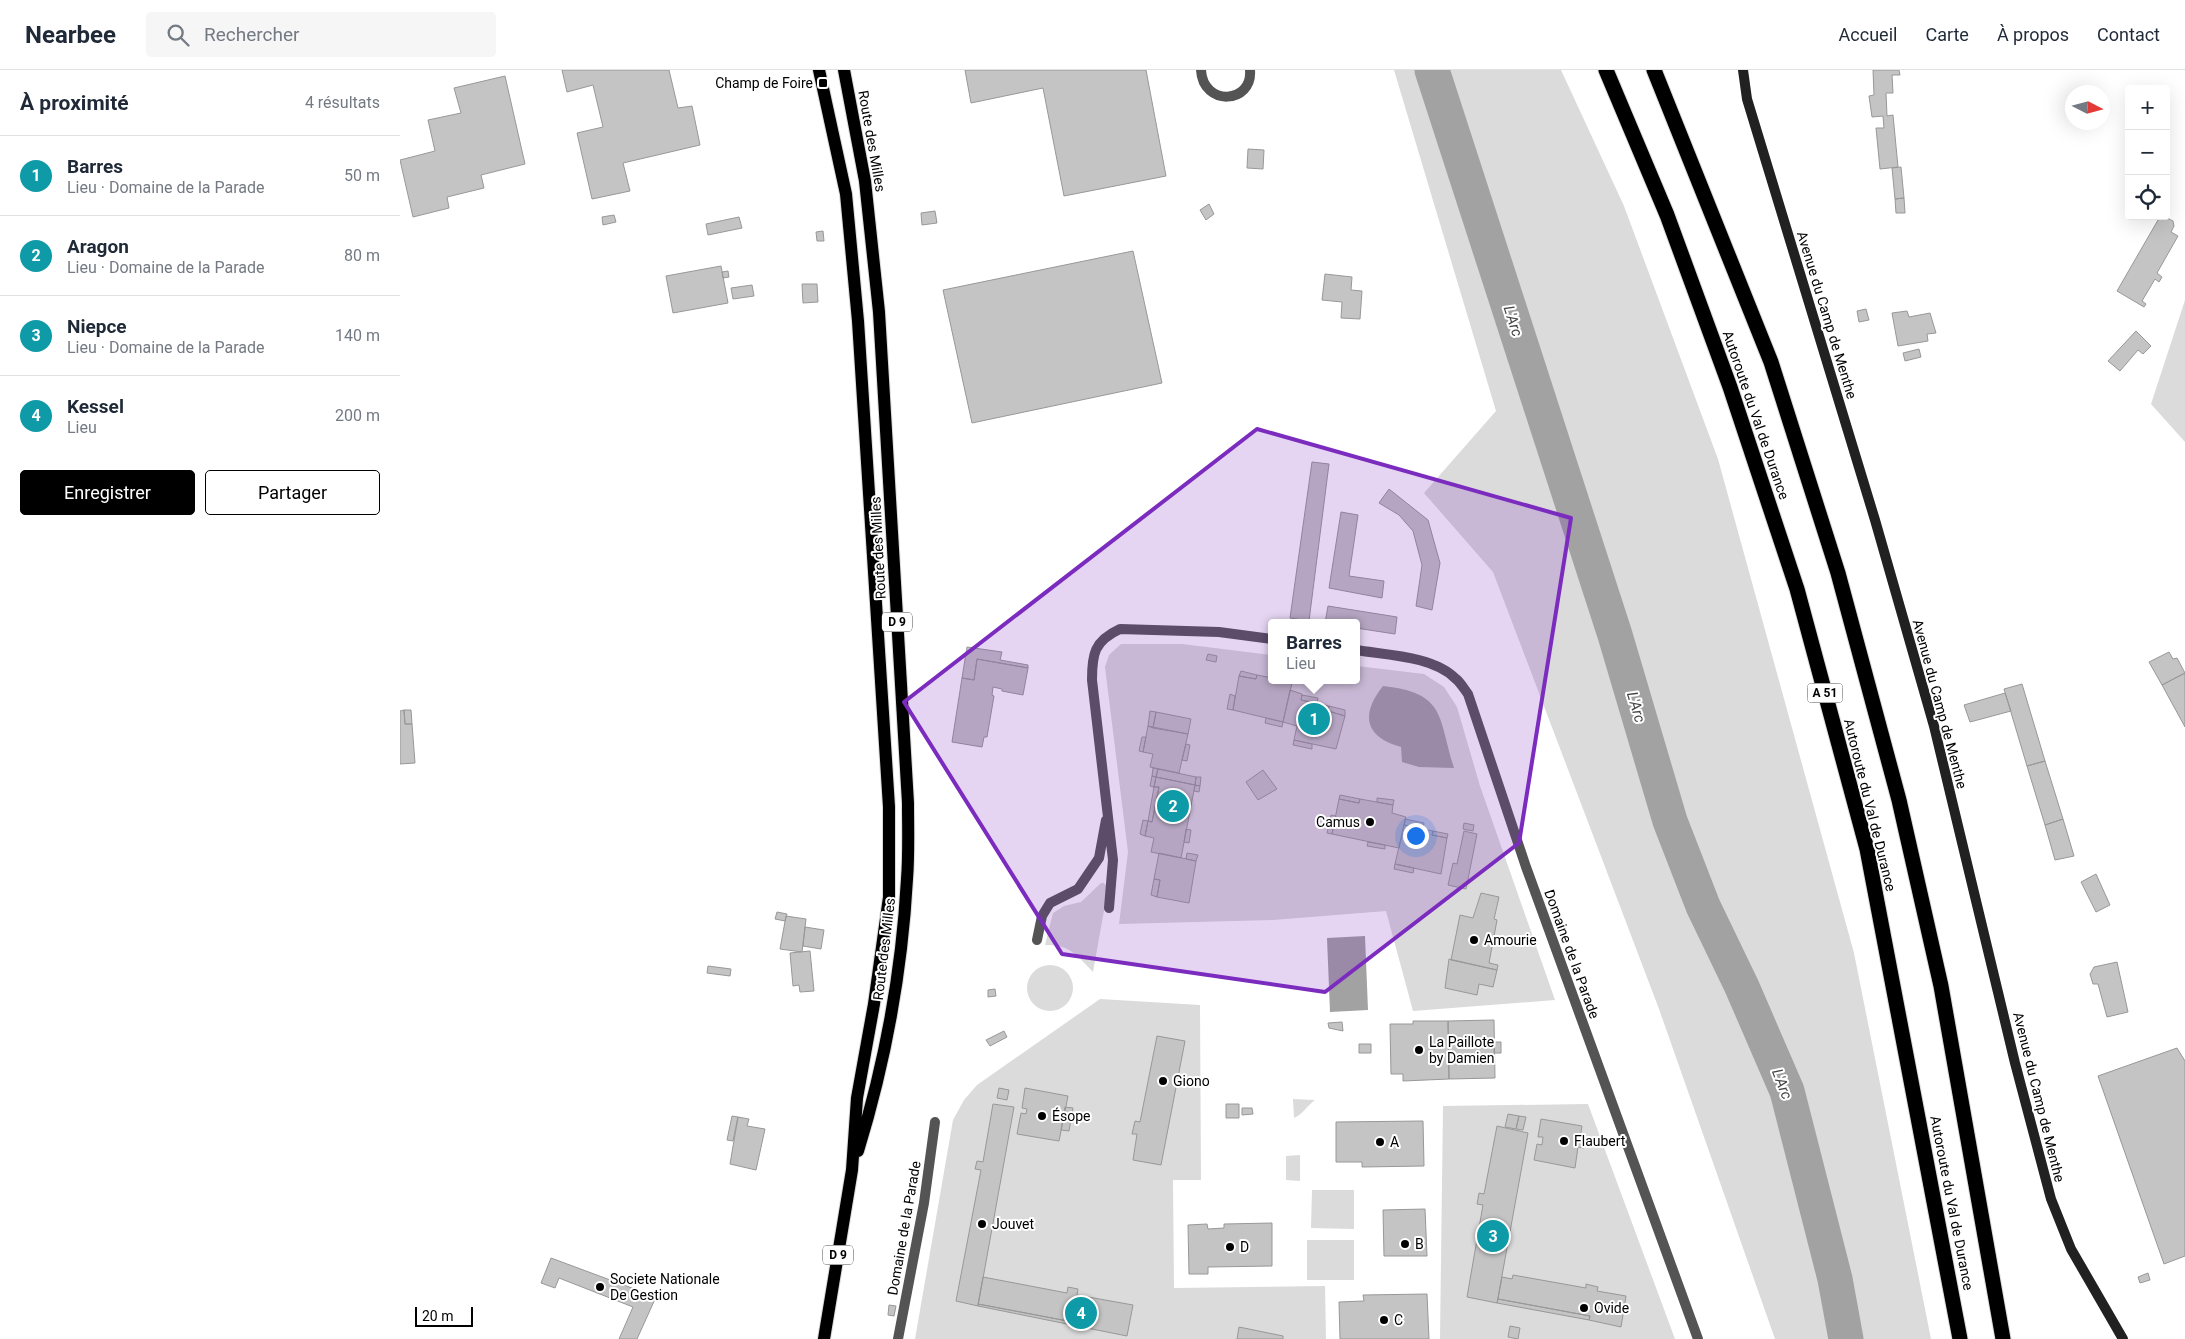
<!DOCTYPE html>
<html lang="fr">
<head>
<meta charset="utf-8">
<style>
	:root { --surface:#fff; --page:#f6f6f7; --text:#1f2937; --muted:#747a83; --line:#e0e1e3; --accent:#000 }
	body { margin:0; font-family:Roboto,sans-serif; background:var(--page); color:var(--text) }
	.controls { position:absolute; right:15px; top:15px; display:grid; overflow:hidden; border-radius:5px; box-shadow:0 5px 20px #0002 }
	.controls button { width:45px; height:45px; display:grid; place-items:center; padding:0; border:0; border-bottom:1px solid var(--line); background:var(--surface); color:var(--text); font:25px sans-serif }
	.compass { position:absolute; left:1665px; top:15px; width:45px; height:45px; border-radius:50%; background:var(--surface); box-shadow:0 5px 20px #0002; rotate:96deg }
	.scale { position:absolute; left:15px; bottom:12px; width:58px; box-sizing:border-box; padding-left:5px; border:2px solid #000; border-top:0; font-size:14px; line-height:18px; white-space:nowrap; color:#000; -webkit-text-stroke:4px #fff; paint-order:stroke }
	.you { position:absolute; left:1015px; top:765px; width:18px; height:18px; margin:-12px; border:4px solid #fff; border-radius:50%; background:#1a73e8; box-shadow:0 0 0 8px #1a73e833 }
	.badge { display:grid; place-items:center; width:32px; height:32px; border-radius:50%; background:var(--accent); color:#fff; font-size:16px; font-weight:700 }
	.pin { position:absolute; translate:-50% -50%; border:2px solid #fff; box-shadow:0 1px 5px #0006 }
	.popup { position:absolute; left:868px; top:549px; width:92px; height:65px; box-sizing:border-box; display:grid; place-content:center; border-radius:5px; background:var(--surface); filter:drop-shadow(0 1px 4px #0005); font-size:16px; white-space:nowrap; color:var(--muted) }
	.popup b { font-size:19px; color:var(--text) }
	.popup::after { content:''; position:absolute; left:50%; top:100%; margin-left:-10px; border:10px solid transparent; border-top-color:var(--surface) }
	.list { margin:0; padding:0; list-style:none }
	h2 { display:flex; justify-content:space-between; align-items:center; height:65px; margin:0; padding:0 20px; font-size:21px }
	h2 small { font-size:16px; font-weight:400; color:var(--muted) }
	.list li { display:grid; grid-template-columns:32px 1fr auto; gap:15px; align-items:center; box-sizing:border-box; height:80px; padding:0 20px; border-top:1px solid var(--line) }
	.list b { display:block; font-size:19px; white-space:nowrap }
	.list p { margin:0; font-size:16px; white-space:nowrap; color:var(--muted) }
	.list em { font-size:16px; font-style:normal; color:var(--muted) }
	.actions { display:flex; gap:10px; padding:15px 20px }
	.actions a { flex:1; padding:11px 0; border:1px solid var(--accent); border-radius:5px; text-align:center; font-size:18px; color:var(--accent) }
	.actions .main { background:var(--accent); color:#fff }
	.icon { flex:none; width:28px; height:28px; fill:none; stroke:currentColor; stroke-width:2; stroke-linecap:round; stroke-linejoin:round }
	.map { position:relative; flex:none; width:1785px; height:1269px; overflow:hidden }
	header { display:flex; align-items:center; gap:30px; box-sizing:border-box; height:70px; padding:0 25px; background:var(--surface); border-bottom:1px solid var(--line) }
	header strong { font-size:24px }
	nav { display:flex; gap:28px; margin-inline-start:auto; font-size:18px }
	.search { width:350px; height:45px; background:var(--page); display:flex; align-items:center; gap:12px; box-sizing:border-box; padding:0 18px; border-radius:5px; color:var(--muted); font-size:19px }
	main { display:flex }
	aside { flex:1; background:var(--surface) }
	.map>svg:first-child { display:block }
</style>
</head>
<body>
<header>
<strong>Nearbee</strong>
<div class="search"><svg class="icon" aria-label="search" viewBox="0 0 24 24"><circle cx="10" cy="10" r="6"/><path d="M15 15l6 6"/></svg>Rechercher</div>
<nav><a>Accueil</a><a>Carte</a><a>À propos</a><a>Contact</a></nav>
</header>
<main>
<aside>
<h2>À proximité<small>4 résultats</small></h2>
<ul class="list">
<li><span class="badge" style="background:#0f9aa8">1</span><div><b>Barres</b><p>Lieu · Domaine de la Parade</p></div><em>50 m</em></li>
<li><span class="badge" style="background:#0f9aa8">2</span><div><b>Aragon</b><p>Lieu · Domaine de la Parade</p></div><em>80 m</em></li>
<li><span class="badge" style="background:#0f9aa8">3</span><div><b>Niepce</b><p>Lieu · Domaine de la Parade</p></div><em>140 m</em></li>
<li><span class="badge" style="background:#0f9aa8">4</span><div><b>Kessel</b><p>Lieu</p></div><em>200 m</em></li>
</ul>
<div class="actions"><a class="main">Enregistrer</a><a>Partager</a></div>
</aside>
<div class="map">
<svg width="1785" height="1269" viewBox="0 0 1785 1269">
	<rect width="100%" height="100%" fill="#fff"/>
	<path fill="#dbdbdb" d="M 994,0 L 1161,0 L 1224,136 L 1318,389 L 1454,883 L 1531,1269 L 1375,1269 L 1259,939 L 1093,502 L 1024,423 L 1096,341 Z
		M 1785,230 L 1785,372 L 1751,334 Z
		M 721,574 L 782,574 L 871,585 L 872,610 L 956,610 L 957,596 L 1024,604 L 1044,617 L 1057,637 L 1080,716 L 1155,930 L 1013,941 L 986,841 L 873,850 L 719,854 L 728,782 L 705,597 L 709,585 Z
		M 701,813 L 704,813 L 708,818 L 693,902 C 677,885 669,874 645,875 L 653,843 L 664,836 L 681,832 Z
		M627 918a23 23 0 1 1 46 0a23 23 0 1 1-46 0Z
		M 700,929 L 800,935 L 801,1110 L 773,1110 L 774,1218 L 925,1216 L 926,1269 L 515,1269 L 553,1050 L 564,1030 L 577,1015 Z
		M 893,1029 L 915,1030 C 908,1035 902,1045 894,1048 Z
		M 1188,1034 L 1275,1269 L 1040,1269 L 1043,1036 Z
		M 900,1085 L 900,1111 L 886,1110 L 886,1086 Z
		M 912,1120 L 954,1120 L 954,1159 L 911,1158 Z
		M 907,1170 L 954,1170 L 954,1210 L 907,1210 Z"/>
	<path fill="#a2a2a2" d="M 983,616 C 1046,623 1038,646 1054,698 L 1019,697 L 1002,692 L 1001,677 C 965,667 960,645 983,616 Z
		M 965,866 L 968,940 L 930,942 L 927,868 Z"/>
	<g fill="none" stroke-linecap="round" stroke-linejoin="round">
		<path stroke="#a2a2a2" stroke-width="35" d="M 1032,0 L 1215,565 L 1270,751 L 1303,836 L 1342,917 L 1387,1021 L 1435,1209 L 1446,1269"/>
	</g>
	<path fill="#c4c4c4" stroke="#989898" d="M 162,0 L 269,0 L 278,38 L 292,36 L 300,75 L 223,93 L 230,121 L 192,129 L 177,63 L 203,57 L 193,15 L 167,22 Z
		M 565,0 L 746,0 L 766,106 L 664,126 L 643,18 L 571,33 Z
		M 1473,0 L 1499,0 L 1500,5 L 1492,5 L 1493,23 L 1486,23 L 1487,46 L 1493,45 L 1498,97 L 1480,99 L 1476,58 L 1484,58 L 1483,46 L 1472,47 L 1469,26 L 1474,25 Z
		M 105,6 L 125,94 L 81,105 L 84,118 L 47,127 L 49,138 L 13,147 L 0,90 L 35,81 L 28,50 L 61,43 L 54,18 Z
		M 848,79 L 864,80 L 863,99 L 847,98 Z
		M 1501,97 L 1504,128 L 1495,129 L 1492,98 Z
		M 1504,128 L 1505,143 L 1496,143 L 1495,129 Z
		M 809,134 L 814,144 L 806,150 L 800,140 Z
		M 535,141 L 537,153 L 522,155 L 521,143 Z
		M 214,145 L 216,152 L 203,155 L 202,147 Z
		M 339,147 L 342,158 L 308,165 L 306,154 Z
		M 1765,147 L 1773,151 L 1774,156 L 1771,162 L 1778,166 L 1757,203 L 1762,207 L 1759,212 L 1755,209 L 1742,231 L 1746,234 L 1744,237 L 1717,221 L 1758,150 Z
		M 423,161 L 424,171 L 417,171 L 416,162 Z
		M 733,181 L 762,313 L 572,353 L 543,220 Z
		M 321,196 L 328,233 L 273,243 L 266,206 Z
		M 328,201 L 329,207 L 323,208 L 322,202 Z
		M 925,204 L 952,207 L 951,220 L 962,221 L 960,249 L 941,248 L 942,232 L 922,230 Z
		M 402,214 L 417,214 L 418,232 L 403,233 Z
		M 352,215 L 354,226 L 333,229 L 331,218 Z
		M 1466,239 L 1469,250 L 1459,252 L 1457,241 Z
		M 1507,241 L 1509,247 L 1530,243 L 1536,263 L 1527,264 L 1528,271 L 1498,276 L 1492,243 Z
		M 1736,261 L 1751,276 L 1743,284 L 1738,280 L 1720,301 L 1708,291 Z
		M 1519,279 L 1521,287 L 1505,291 L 1503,283 Z
		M 912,392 L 929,394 L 909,551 L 890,548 Z
		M 989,419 L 1028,450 L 1040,493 L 1032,540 L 1016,536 L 1022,495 L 1013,461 L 999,445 L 979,433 Z
		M 941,442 L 958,445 L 949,506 L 984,511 L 982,528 L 929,518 Z
		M 928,536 L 997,547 L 995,564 L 956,558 L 956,553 L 925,553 Z
		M 567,577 L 602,582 L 600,590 L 628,595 L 628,598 L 577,589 L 574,610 L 562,608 Z
		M 1769,582 L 1773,589 L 1777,588 L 1785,603 L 1762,615 L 1749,592 Z
		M 808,584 L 817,586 L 816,592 L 806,590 Z
		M 577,589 L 628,598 L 623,625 L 602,621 L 602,619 L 593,617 L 592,625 L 594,626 L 587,667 L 584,667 L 582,677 L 552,672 L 562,608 L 574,610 Z
		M 841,601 L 857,605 L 856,609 L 839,606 Z
		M 1785,603 L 1785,657 L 1762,615 Z
		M 857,605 L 872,608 L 872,610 L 892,613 L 883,652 L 833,640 L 839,606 L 856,609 Z
		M 1622,614 L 1645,691 L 1627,696 L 1604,619 Z
		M 890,620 L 902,624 L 901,630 L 929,636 L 928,641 L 945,646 L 936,679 L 894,670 L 897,656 L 883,652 Z
		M 1605,623 L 1611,641 L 1570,652 L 1564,635 Z
		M 830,624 L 835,626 L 833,640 L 827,639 Z
		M 902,625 L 918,628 L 917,633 L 901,630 Z
		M 929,636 L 945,640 L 945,646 L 928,641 Z
		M 4,640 L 11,640 L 12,654 L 5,654 Z
		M 4,640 L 5,654 L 12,654 L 15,693 L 0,694 L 0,641 Z
		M 750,641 L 756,642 L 753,658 L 748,656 Z
		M 756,642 L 791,649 L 788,664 L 753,658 Z
		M 866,648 L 883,652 L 882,657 L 865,653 Z
		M 748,656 L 788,664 L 779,703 L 750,697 L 753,684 L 743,682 Z
		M 742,667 L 746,667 L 743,682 L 739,681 Z
		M 894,670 L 912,674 L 912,679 L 893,675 Z
		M 786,674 L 790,675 L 787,691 L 782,690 Z
		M 1645,691 L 1663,749 L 1645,755 L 1627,696 Z
		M 753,698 L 758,699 L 756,707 L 752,706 Z
		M 758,699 L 796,707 L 795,715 L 756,707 Z
		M 863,700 L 877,719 L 858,730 L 846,712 Z
		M 752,706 L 756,707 L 754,717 L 750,716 Z
		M 756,707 L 795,715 L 781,788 L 751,782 L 754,768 L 745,766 L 748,751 L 752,752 L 759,717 L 754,717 Z
		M 796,707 L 801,707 L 800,716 L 795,715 Z
		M 795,715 L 800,716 L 799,722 L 794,721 Z
		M 754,717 L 759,717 L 752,752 L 748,751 Z
		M 940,725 L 960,729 L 959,733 L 939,729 Z
		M 977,728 L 994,730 L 993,735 L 977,732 Z
		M 939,729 L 959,733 L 960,729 L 993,735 L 992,743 L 1006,747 L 999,778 L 932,764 Z
		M 931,745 L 936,746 L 932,764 L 927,763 Z
		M 1005,749 L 1024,753 L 1023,759 L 1004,755 Z
		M 1663,749 L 1674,786 L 1655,790 L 1645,755 Z
		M 743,750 L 748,751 L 745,766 L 740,764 Z
		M 1064,753 L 1074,755 L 1073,761 L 1063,759 Z
		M 1004,755 L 1033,761 L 1032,765 L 1047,768 L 1041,804 L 995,794 Z
		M 786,759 L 791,760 L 789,773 L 784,772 Z
		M 1033,761 L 1048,764 L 1047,768 L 1032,765 Z
		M 1064,761 L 1077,764 L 1066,819 L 1048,815 L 1053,793 L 1057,794 Z
		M 968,772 L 985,775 L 985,779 L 967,776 Z
		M 759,783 L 796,791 L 789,833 L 757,827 L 760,810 L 754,809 Z
		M 787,783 L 798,785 L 796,791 L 786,789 Z
		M 995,794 L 1014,798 L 1013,803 L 994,799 Z
		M 1696,804 L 1710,835 L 1696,842 L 1681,812 Z
		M 754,809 L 760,810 L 757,827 L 751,825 Z
		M 1081,823 L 1099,827 L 1094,849 L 1097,850 L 1089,893 L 1098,895 L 1097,900 L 1051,890 L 1060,845 L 1073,848 Z
		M 377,842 L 387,844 L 385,851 L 375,849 Z
		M 386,846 L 406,849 L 402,882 L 380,879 Z
		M 405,857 L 424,860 L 421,879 L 403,876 Z
		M 410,881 L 414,921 L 400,922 L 399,915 L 393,916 L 390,883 Z
		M 1049,889 L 1097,900 L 1093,917 L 1079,914 L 1077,925 L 1045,918 Z
		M 1717,892 L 1728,942 L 1707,947 L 1698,914 L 1693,914 L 1690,904 L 1694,897 Z
		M 308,896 L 331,899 L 330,906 L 307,903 Z
		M 595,919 L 596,926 L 588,927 L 588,920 Z
		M 1094,950 L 1095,1008 L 1049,1009 L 1048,951 Z
		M 1013,951 L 1048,951 L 1049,1009 L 1003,1011 L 1003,1004 L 991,1004 L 990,954 L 1013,954 Z
		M 942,952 L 943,961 L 929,958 L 928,953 Z
		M 604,961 L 607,967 L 590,976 L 586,970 Z
		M 757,966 L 785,971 L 761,1095 L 733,1090 L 737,1064 L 732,1064 L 735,1051 L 740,1052 Z
		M 1094,972 L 1101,972 L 1101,983 L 1094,983 Z
		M 959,974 L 971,974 L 971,983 L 959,983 Z
		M 1777,978 L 1785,991 L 1785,1186 L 1764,1194 L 1698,1006 Z
		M 599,1018 L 609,1020 L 607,1030 L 597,1028 Z
		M 625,1018 L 668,1026 L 659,1071 L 617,1064 L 621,1043 L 626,1044 L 627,1039 L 622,1038 Z
		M 593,1034 L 614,1037 L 578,1236 L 556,1231 L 581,1100 L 575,1099 L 577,1091 L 583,1092 Z
		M 826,1034 L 839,1034 L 839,1048 L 826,1048 Z
		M 665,1037 L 673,1038 L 671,1049 L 663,1048 Z
		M 842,1038 L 852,1038 L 853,1044 L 842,1045 Z
		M 1108,1044 L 1119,1046 L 1116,1059 L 1105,1057 Z
		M 332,1046 L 338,1047 L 333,1071 L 327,1070 Z
		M 1119,1046 L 1126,1047 L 1123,1060 L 1116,1059 Z
		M 338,1047 L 349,1049 L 347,1056 L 365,1059 L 356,1100 L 330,1094 Z
		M 663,1048 L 671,1049 L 669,1061 L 661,1060 Z
		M 1141,1049 L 1182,1056 L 1180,1068 L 1186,1069 L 1184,1078 L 1178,1077 L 1175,1098 L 1134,1090 L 1137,1074 L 1142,1075 L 1143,1067 L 1138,1067 Z
		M 1023,1051 L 1024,1096 L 962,1097 L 962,1092 L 936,1092 L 936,1052 Z
		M 1097,1056 L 1128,1063 L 1097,1233 L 1067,1227 L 1083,1135 L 1077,1134 L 1079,1123 L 1084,1124 Z
		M 1025,1139 L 1027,1186 L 984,1186 L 983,1140 Z
		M 872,1153 L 872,1196 L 808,1197 L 808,1204 L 789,1204 L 788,1155 L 807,1154 L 808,1159 L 824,1158 L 824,1154 Z
		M 151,1188 L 256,1227 L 237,1269 L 219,1269 L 233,1237 L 159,1208 L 155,1218 L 141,1213 Z
		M 1748,1203 L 1750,1210 L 1740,1213 L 1738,1207 Z
		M 1113,1205 L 1186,1218 L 1186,1214 L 1198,1217 L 1197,1221 L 1226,1226 L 1221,1257 L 1189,1250 L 1190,1246 L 1098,1229 L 1102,1207 L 1112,1209 Z
		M 583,1207 L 667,1223 L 668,1217 L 678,1219 L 677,1225 L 733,1235 L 727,1266 L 672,1255 L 673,1252 L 578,1234 Z
		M 1027,1224 L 1029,1269 L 940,1269 L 939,1232 L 964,1231 L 963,1225 Z
		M 1098,1229 L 1190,1246 L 1189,1250 L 1097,1233 Z
		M 578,1234 L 673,1252 L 672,1255 L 578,1236 Z
		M 489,1235 L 496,1236 L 494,1246 L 488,1245 Z
		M 1110,1256 L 1120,1258 L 1118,1269 L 1108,1267 Z
		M 839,1257 L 883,1266 L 883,1269 L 837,1269 Z"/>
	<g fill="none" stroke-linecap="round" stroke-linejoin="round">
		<g stroke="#dbdbdb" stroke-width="14">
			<path id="primary" d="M 419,0 L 446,124 L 458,251 L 489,737 L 489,827 L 474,934 L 457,1028 L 452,1100 L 424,1269
				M 444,0 L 465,111 L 479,242 L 508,733 C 508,758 509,784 507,809 C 502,901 485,993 458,1081"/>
		</g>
		<g stroke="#dbdbdb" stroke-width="17">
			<path id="highway" d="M 1206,0 L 1267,145 L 1330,317 L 1397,519 L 1467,779 L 1560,1269
				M 1254,0 L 1371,292 L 1438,503 L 1499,730 L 1541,916 L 1603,1269"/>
		</g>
		<path stroke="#545454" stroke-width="10" d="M 801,0 C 803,37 853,34 850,0
			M 956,580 C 986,585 1034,586 1056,609 C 1061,613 1064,619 1068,624 L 1126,797 L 1298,1269
			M 709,838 L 713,790 L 692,610 C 692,584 694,571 720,559 L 819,562 L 872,569
			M 637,870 L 642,846 L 650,833 L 678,819 L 699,788 L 706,750
			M 498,1269 L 524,1133 L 535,1052"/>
		<path stroke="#212121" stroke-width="10" d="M 1343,0 L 1347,29 L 1475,450 L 1534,656 L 1615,993 L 1651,1129 L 1671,1179 L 1723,1269"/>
		<use href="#primary" stroke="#000" stroke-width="12"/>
		<use href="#highway" stroke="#000" stroke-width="15"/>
	</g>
	<path fill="#7b2cbf" fill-opacity="0.2" stroke="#7b2cbf" stroke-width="4" stroke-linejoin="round" d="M 857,359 L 1171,448 L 1119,773 L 925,922 L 662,884 L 504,632 Z"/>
	<g fill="#000" stroke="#fff" stroke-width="2">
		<rect x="418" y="8" width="10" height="10" rx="2.5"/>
		<circle cx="970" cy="752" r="5"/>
		<circle cx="1074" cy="870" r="5"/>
		<circle cx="1019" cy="980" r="5"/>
		<circle cx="763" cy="1011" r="5"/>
		<circle cx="642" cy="1046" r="5"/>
		<circle cx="1164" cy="1071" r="5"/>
		<circle cx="980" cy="1072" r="5"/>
		<circle cx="582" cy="1154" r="5"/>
		<circle cx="1005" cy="1174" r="5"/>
		<circle cx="830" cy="1177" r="5"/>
		<circle cx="200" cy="1217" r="5"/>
		<circle cx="1184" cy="1238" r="5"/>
		<circle cx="984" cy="1250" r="5"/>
	</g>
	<g text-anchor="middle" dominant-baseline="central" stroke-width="4" stroke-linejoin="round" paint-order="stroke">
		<g fill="#fff" stroke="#4c4c4c" stroke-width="1">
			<rect x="482" y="542.5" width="30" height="19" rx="4"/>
			<rect x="1407.5" y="613.5" width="35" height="19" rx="4"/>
			<rect x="423" y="1175.5" width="30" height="19" rx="4"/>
		</g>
		<g font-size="12" font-weight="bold" fill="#000">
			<text x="497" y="552">D 9</text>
			<text x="1425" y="623">A 51</text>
			<text x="438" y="1185">D 9</text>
		</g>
		<g font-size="14" fill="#000" stroke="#fff" text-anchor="start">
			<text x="413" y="13" text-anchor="end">Champ de Foire</text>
			<text x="960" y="752" text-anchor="end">Camus</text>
			<text x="1084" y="870">Amourie</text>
			<text x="1029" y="972">La Paillote<tspan x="1029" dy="16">by Damien</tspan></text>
			<text x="773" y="1011">Giono</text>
			<text x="652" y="1046">Ésope</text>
			<text x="1174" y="1071">Flaubert</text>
			<text x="990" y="1072">A</text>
			<text x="592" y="1154">Jouvet</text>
			<text x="1015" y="1174">B</text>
			<text x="840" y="1177">D</text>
			<text x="210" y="1209">Societe Nationale<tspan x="210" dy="16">De Gestion</tspan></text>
			<text x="1194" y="1238">Ovide</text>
			<text x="994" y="1250">C</text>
		</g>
		<g font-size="14" fill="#000" stroke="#fff">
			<text transform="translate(472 71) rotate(80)">Route des Milles</text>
			<text transform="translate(1427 245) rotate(73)">Avenue du Camp de Menthe</text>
			<text transform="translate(1356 345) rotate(71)">Autoroute du Val de Durance</text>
			<text transform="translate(478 478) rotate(-93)">Route des Milles</text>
			<text transform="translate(1540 634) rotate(75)">Avenue du Camp de Menthe</text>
			<text transform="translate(1470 735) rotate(76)">Autoroute du Val de Durance</text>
			<text transform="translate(484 879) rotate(-83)">Route des Milles</text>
			<text transform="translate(1172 884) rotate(70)">Domaine de la Parade</text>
			<text transform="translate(1639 1027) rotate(76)">Avenue du Camp de Menthe</text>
			<text transform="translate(1552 1133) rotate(79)">Autoroute du Val de Durance</text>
			<text transform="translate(504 1158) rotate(-80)">Domaine de la Parade</text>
		</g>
		<g font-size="15" font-style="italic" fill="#434343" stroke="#fff">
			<text transform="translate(1113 251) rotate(72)">L'Arc</text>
			<text transform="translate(1236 637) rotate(73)">L'Arc</text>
			<text transform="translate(1382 1014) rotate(69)">L'Arc</text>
		</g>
	</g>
</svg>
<div class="controls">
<button>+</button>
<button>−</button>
<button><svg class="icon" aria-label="locate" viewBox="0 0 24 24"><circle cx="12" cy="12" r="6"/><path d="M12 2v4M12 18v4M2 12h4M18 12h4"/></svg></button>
</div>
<svg class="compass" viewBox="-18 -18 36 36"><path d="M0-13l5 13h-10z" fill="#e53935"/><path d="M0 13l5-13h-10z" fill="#747a83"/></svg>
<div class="scale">20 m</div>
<div class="you"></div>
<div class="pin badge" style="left:914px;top:649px;background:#0f9aa8">1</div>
<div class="popup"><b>Barres</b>Lieu</div>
<div class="pin badge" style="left:773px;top:736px;background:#0f9aa8">2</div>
<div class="pin badge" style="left:1093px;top:1166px;background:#0f9aa8">3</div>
<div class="pin badge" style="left:681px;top:1243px;background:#0f9aa8">4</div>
</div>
</main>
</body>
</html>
